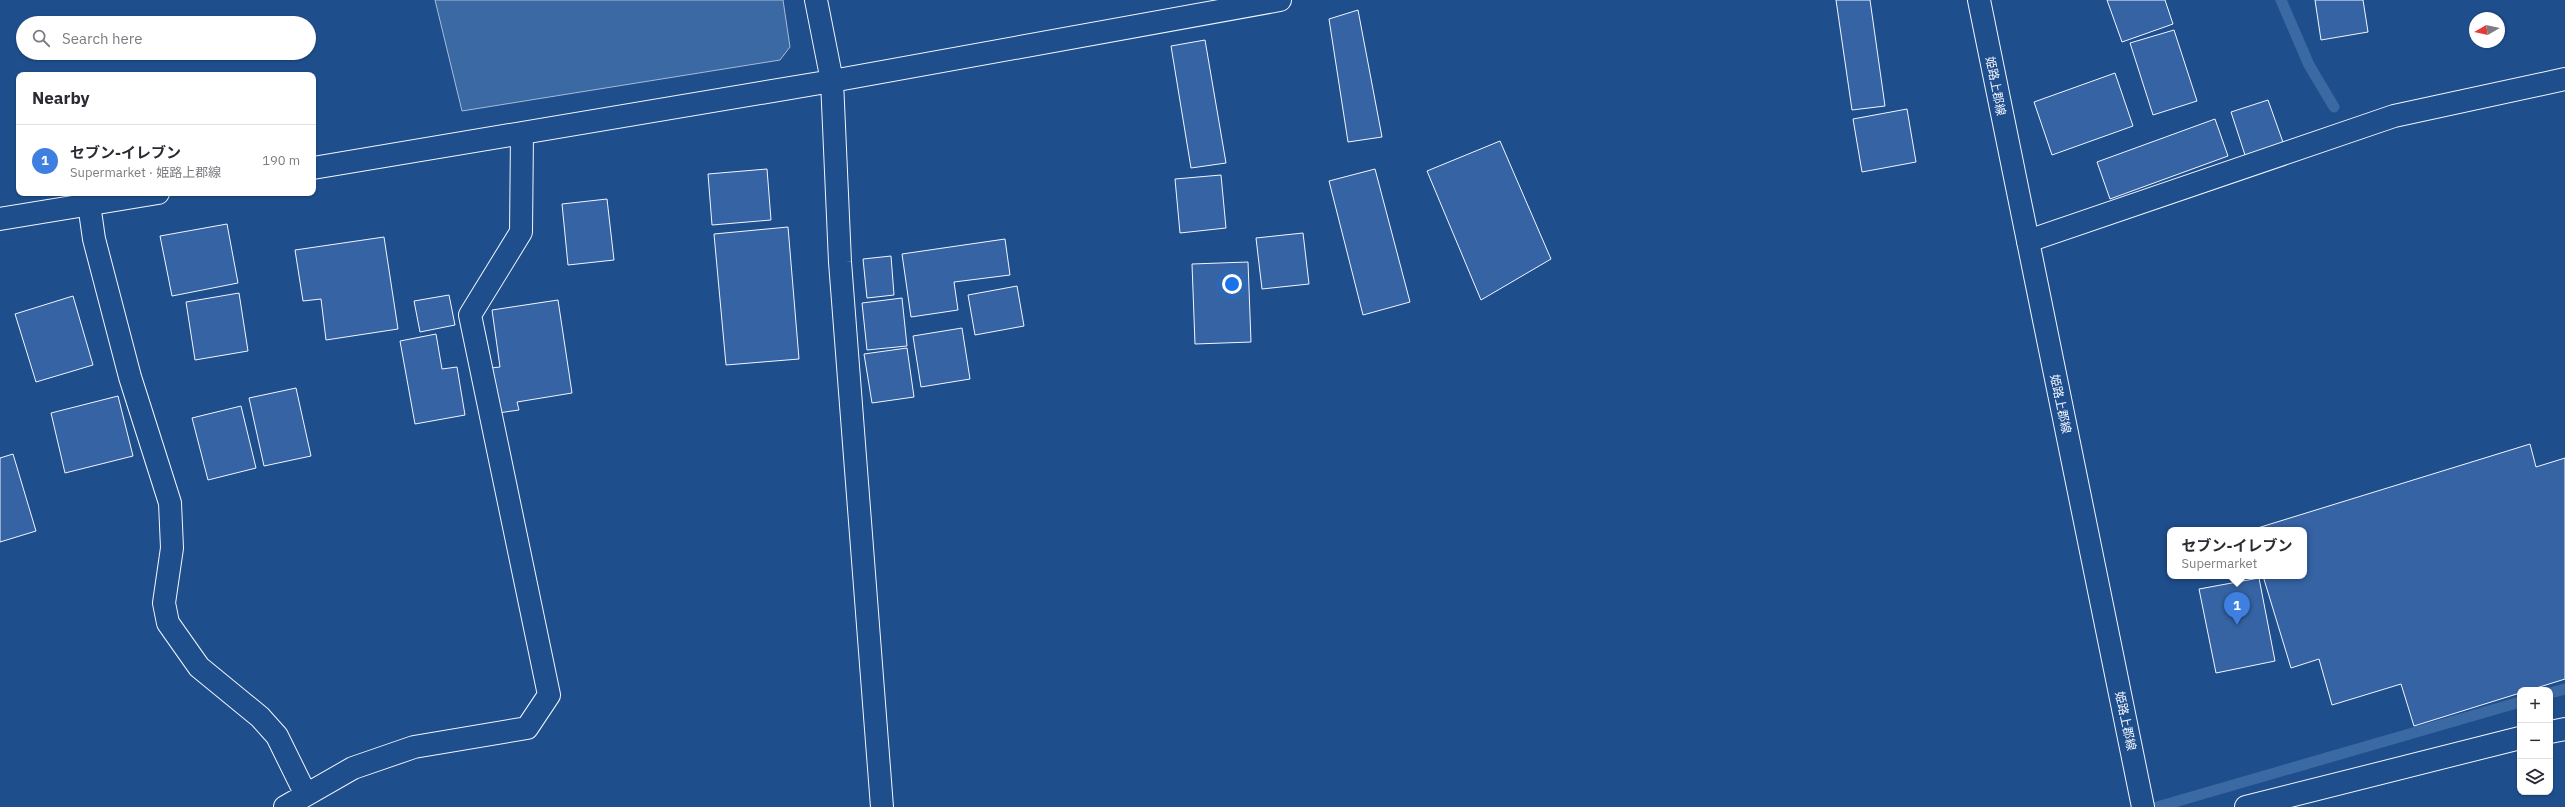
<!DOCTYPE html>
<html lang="en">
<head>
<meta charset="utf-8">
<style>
	:root { --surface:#fff; --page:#f2f2f3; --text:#2b2b33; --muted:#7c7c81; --line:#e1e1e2; --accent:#7c3aed }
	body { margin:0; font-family:"IBM Plex Sans","Noto Sans JP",sans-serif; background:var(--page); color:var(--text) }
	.controls { position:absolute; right:12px; bottom:12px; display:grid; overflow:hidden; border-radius:8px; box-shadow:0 1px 3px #0004 }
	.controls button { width:36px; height:36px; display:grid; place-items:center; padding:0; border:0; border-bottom:1px solid var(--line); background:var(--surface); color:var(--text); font:20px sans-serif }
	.compass { position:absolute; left:2469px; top:12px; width:36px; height:36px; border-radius:50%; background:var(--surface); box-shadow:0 1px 3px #0004; rotate:261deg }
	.you { position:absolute; left:1232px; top:284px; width:14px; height:14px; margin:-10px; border:3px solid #fff; border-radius:50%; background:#1a73e8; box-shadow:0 0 0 6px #1a73e833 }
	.badge { display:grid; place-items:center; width:26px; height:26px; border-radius:50%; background:var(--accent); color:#fff; font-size:13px; font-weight:700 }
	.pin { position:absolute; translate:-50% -33px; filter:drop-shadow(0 1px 2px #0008) }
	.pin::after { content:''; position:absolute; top:21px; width:14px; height:12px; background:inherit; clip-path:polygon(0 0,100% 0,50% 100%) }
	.popup { position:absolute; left:2167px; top:527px; width:140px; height:52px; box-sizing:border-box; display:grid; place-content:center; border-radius:8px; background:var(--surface); filter:drop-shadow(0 1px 3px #0005); font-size:13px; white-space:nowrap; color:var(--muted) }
	.popup b { font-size:15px; color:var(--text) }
	.popup::after { content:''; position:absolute; left:50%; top:100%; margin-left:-8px; border:8px solid transparent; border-top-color:var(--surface) }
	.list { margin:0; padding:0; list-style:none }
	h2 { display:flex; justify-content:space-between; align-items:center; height:52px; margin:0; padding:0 16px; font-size:17px }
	h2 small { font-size:13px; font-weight:400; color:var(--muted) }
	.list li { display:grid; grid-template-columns:26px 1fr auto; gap:12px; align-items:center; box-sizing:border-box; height:72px; padding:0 16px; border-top:1px solid var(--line) }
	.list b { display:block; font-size:15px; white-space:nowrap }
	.list p { margin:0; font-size:13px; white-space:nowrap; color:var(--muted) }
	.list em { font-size:13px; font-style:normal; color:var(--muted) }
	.icon { flex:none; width:22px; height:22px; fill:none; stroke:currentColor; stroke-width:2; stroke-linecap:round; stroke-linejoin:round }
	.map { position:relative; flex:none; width:2565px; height:807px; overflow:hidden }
	.search { position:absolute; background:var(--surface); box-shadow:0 1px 3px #0004; left:16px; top:16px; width:300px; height:44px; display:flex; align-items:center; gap:10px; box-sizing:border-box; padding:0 14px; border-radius:22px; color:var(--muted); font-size:15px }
	.panel { position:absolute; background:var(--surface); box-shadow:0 1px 3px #0004; left:16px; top:72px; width:300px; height:124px; border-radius:8px }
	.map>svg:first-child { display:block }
</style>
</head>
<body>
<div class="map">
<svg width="2565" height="807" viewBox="0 0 2565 807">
	<rect width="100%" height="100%" fill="#1f4e8c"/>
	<path fill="#3b69a3" stroke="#a8bbd7" d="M 435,0 L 783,0 L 790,47 L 780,60 L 462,111 Z"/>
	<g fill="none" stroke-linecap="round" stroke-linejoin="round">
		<path stroke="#3b69a3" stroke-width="11" d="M 2281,0 L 2309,65 L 2334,107
			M 2550,693 L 2565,689
			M 2157,807 L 2520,702"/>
	</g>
	<path fill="#3563a3" stroke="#f2f6ff" d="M 1836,0 L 1870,0 L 1885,106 L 1852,110 Z
		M 2107,0 L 2165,0 L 2173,24 L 2122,42 Z
		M 2315,0 L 2363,0 L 2368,32 L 2321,40 Z
		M 1358,10 L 1382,137 L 1348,142 L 1329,19 Z
		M 2174,30 L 2197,101 L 2153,115 L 2130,43 Z
		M 1205,40 L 1226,163 L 1191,168 L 1171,46 Z
		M 2115,73 L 2133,126 L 2052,155 L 2034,102 Z
		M 2268,100 L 2284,145 L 2246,158 L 2231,112 Z
		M 1907,109 L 1916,162 L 1862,172 L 1853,119 Z
		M 2215,119 L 2228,156 L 2110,199 L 2097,162 Z
		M 1500,141 L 1551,259 L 1481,300 L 1427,171 Z
		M 767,169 L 771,220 L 712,225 L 708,174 Z
		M 1375,169 L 1410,302 L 1363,315 L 1329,181 Z
		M 1221,175 L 1226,228 L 1180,233 L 1175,179 Z
		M 607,199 L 614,260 L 568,265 L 562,204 Z
		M 227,224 L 238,283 L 172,296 L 160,236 Z
		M 788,227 L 799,359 L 726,365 L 714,234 Z
		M 1303,233 L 1309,284 L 1262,289 L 1256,238 Z
		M 384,237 L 398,329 L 326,340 L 321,299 L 303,301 L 295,250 Z
		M 1005,239 L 1010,275 L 954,282 L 958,310 L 911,317 L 902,254 Z
		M 891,256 L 894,295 L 867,298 L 863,259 Z
		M 1248,262 L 1251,342 L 1195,344 L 1192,264 Z
		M 1017,286 L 1024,326 L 975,335 L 968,295 Z
		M 239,293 L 248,351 L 195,360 L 186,302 Z
		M 449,295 L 455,325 L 420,332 L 414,301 Z
		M 73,296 L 93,365 L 36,382 L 15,314 Z
		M 902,298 L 907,346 L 867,350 L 862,303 Z
		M 558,300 L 572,393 L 517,402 L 519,410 L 498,413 L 491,368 L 500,367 L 492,310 Z
		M 962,328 L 970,379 L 921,387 L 913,336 Z
		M 436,334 L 442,369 L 457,367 L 465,415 L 415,424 L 400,341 Z
		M 907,348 L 914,397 L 872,403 L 864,354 Z
		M 296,388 L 311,456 L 264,466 L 249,398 Z
		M 118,396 L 133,456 L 65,473 L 51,413 Z
		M 241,406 L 256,468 L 208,480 L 192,418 Z
		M 2530,444 L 2536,467 L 2565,458 L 2565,679 L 2530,690 L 2520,690 L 2520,693 L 2414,726 L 2401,684 L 2332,705 L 2319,659 L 2291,668 L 2263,576 L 2304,576 L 2304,530 L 2251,530 Z
		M 13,454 L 36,531 L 0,542 L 0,458 Z
		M 2259,578 L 2275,661 L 2216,673 L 2199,589 Z"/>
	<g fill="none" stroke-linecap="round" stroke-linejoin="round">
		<g stroke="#f2f6ff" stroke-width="24">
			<path id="minor" d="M 816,0 L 832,81 L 840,262 L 882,807
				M 313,168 L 832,81 L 1280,0
				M 89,204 L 94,239 L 130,377 L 170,503 L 172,548 L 164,603 L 168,623 L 199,667 L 260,717 L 277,736 L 306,795
				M 0,219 L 158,193
				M 2028,241 L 2394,116 L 2565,79
				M 2550,732 L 2565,729
				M 285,807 L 353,768 L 414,747 L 527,728 L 549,695 L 470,315 L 521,232 L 522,133
				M 2246,807 L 2520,738"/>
		</g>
		<g stroke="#f2f6ff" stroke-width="24">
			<path id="major" d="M 1979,0 L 2143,807"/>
		</g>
		<use href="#minor" stroke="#1f4e8c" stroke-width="22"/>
		<use href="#major" stroke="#1f4e8c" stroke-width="22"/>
	</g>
	<g text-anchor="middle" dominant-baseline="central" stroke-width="3" stroke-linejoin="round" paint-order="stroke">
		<g font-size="12" fill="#f2f6ff" stroke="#1f4e8c">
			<text transform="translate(1996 86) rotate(79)">姫路上郡線</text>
			<text transform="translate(2061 404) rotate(78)">姫路上郡線</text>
			<text transform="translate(2126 721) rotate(78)">姫路上郡線</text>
		</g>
	</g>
</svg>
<div class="controls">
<button>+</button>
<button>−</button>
<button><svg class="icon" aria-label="layers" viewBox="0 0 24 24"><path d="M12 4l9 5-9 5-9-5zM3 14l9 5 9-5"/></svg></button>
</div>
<svg class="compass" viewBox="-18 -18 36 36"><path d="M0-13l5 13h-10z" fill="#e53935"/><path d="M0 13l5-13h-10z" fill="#7c7c81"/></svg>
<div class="you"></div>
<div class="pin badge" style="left:2237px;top:625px;background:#3f7fe0">1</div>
<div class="popup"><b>セブン-イレブン</b>Supermarket</div>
<div class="search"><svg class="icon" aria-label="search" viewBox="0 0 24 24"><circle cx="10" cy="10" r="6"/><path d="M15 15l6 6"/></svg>Search here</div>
<section class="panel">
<h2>Nearby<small></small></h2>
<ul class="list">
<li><span class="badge" style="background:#3f7fe0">1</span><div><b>セブン-イレブン</b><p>Supermarket · 姫路上郡線</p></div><em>190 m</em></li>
</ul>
</section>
</div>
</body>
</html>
